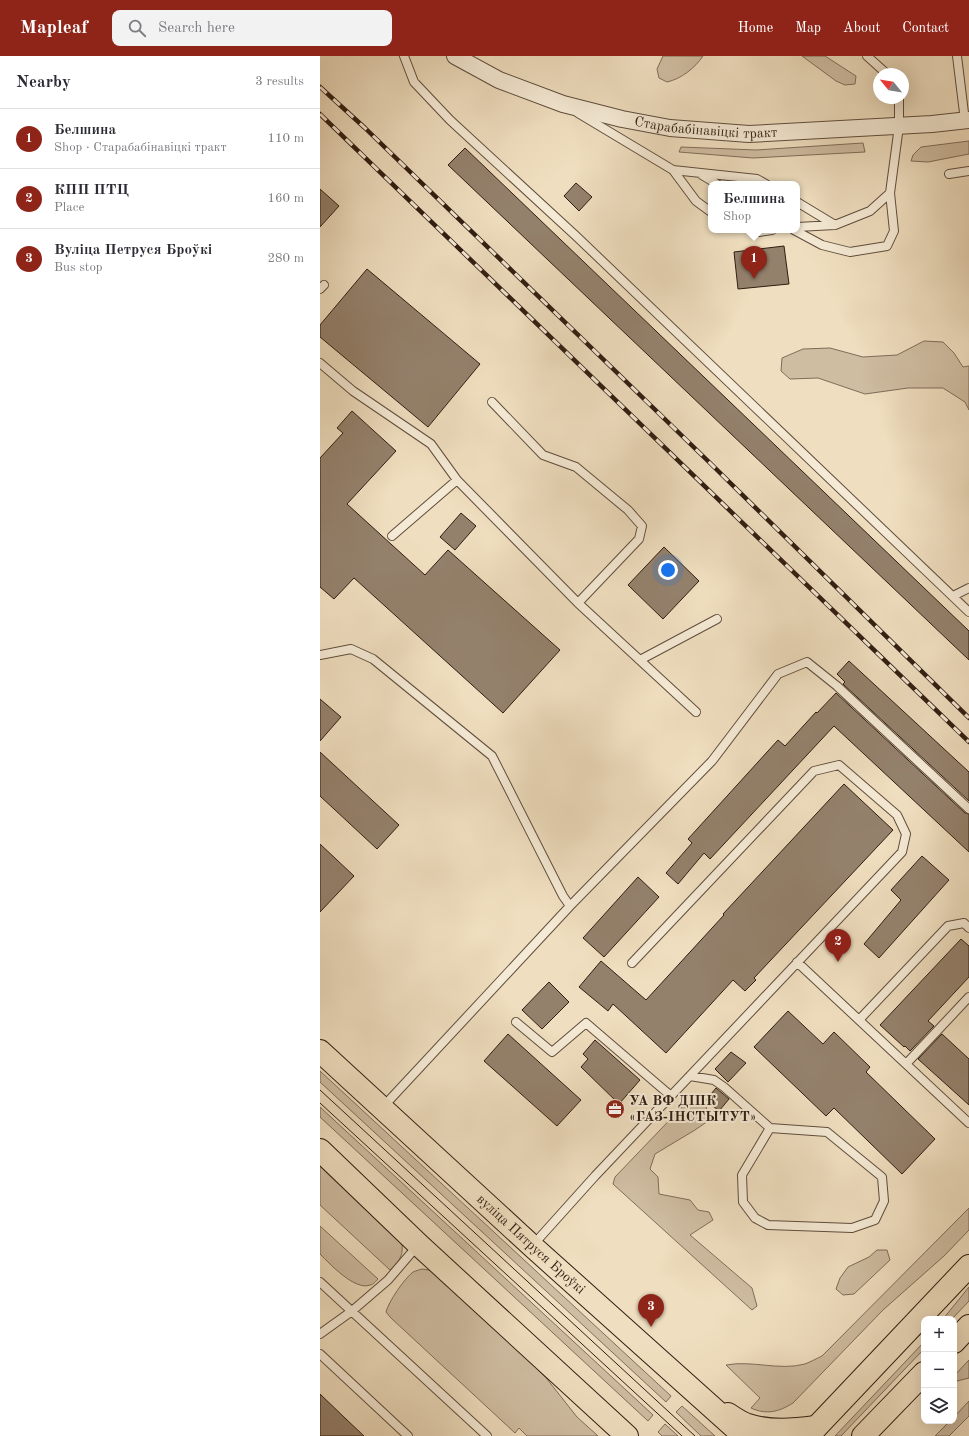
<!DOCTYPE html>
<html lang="en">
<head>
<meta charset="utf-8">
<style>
	:root { --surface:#fff; --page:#f2f2f3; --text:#2b2b33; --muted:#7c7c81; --line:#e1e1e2; --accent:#8f2418 }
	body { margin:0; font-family:"Old Standard TT",serif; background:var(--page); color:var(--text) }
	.controls { position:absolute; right:12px; bottom:12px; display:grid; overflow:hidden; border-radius:8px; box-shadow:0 4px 16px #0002 }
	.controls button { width:36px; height:36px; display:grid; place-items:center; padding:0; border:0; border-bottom:1px solid var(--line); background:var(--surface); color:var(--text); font:20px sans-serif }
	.compass { position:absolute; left:553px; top:12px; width:36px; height:36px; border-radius:50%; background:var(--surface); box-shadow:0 4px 16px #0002; rotate:300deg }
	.you { position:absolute; left:348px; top:514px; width:14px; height:14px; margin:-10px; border:3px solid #fff; border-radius:50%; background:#1a73e8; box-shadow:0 0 0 6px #1a73e833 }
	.badge { display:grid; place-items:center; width:26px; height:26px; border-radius:50%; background:var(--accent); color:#fff; font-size:13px; font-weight:700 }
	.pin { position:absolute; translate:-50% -33px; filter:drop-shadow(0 1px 2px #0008) }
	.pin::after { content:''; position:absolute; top:21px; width:14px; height:12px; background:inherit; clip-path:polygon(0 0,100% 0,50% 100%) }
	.popup { position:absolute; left:388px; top:125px; width:92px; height:52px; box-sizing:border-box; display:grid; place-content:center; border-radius:8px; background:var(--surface); filter:drop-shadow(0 1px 3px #0005); font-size:13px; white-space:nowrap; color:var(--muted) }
	.popup b { font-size:15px; color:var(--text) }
	.popup::after { content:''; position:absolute; left:50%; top:100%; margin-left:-8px; border:8px solid transparent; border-top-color:var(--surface) }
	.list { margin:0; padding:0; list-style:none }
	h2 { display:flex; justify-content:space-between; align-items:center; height:52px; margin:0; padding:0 16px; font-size:17px }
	h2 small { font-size:13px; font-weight:400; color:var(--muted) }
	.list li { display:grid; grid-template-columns:26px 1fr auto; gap:12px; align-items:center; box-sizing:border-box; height:60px; padding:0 16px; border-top:1px solid var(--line) }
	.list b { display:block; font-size:15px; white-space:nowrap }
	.list p { margin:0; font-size:13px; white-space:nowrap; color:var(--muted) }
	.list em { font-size:13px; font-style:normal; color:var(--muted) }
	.icon { flex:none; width:22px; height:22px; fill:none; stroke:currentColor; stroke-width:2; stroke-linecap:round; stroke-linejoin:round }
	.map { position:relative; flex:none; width:649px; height:1380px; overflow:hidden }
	header { display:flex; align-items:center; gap:24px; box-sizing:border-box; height:56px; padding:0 20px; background:var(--accent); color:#fff }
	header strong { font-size:19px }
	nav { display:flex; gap:22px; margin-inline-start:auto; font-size:14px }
	.search { width:280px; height:36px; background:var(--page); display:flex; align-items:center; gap:10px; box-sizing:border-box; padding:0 14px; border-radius:8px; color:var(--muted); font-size:15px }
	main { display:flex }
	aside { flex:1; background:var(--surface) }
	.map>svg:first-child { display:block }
</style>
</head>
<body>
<header>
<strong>Mapleaf</strong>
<div class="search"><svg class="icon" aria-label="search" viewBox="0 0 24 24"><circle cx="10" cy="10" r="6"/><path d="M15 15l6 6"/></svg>Search here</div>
<nav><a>Home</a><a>Map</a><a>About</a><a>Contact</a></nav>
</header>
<main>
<aside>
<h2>Nearby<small>3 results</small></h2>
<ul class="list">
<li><span class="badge">1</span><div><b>Белшина</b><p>Shop · Старабабінавіцкі тракт</p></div><em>110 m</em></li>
<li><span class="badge">2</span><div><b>КПП ПТЦ</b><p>Place</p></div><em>160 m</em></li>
<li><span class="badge">3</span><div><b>Вуліца Петруся Броўкі</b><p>Bus stop</p></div><em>280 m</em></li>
</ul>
</aside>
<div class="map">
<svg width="649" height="1380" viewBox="0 0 649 1380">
	<rect width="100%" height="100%" fill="#efdebf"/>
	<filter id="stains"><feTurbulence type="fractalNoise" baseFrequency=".005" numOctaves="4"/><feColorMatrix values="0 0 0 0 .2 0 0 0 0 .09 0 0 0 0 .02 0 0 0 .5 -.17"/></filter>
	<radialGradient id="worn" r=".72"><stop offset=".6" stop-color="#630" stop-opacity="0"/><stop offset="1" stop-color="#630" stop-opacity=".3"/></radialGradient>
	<path fill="#cfbda2" stroke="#806d5a" d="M 343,0 L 383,0 C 375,12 361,23 347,26 L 339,22 L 337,13 Z
		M 482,0 L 505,0 L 536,20 L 535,28 L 525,29 L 516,25 Z
		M 649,85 L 649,98 L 608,106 L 591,105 L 593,99 L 601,91 Z
		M 543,87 L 545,96 L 433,102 L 359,96 L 361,91 L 436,94 Z
		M 604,285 L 623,286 L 634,297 L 643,311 L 649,310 L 649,354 L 645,346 L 623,332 L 588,332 L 545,338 L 498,322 L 470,323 L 461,315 L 462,302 L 483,293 L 510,292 L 543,301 L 577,299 Z
		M 0,1015 L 351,1340 L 346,1346 L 0,1026 Z
		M 378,1046 L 386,1051 L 391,1063 L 375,1074 L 335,1098 L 330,1113 L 338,1121 L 339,1138 L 370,1144 L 378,1154 L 389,1156 L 393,1164 L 370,1179 L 432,1232 L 437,1250 L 432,1254 L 293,1128 L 295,1121 L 364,1049 Z
		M 0,1051 L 333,1359 L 328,1365 L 0,1061 Z
		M 0,1106 L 81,1181 C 84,1198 82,1202 70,1214 L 0,1149 Z
		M 649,1152 L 649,1174 L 624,1200 L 563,1254 L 473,1347 C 459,1356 446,1359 431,1352 L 440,1342 L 406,1309 C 432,1304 459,1315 485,1308 C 490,1306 496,1303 502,1300 Z
		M 0,1170 L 58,1223 C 56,1225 53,1229 50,1229 C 35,1235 10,1208 0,1198 Z
		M 557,1194 L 567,1194 L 570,1204 L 534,1238 L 523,1239 L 516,1233 L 520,1222 L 528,1211 L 549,1201 Z
		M 102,1213 L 115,1215 L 194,1289 L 227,1323 L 257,1361 L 278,1380 L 207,1380 L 199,1372 L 195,1377 L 71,1262 L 66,1256 C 69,1245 84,1223 93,1216 C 95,1215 99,1214 102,1213 Z
		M 649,1231 L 649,1245 L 632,1263 L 623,1263 Z
		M 604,1286 L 604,1293 L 521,1380 L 515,1380 Z
		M 649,1304 L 649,1322 L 637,1325 L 634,1320 Z
		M 649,1345 L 649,1360 L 629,1380 L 615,1380 L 630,1365 L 634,1365 L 634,1361 Z
		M 362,1350 L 395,1380 L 381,1380 L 356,1356 Z
		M 345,1368 L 358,1380 L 342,1380 L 338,1376 Z"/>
	<path fill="#94816c" stroke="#311d12" d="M 145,92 L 649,575 L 649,604 L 128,109 Z
		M 256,127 L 272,141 L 259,155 L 244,140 Z
		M 0,133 L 19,150 L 0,171 Z
		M 464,190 L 469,228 L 418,233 L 414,196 Z
		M 47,213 L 160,308 L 108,371 L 0,281 L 0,269 Z
		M 32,355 L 76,395 L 27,448 L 105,519 L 128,494 L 240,594 L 183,657 L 34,522 L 14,543 L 0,531 L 0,402 L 23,377 L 17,372 Z
		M 141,457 L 156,470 L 135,494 L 120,481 Z
		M 344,491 L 379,525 L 343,563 L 308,529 Z
		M 529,605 L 649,716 L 649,745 L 523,628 L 525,626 L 517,618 Z
		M 516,637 L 645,757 L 649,758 L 649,796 L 514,670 L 390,803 L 384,797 L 358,828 L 346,817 L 372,787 L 368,783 L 458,684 L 465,690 L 496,656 L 497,657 Z
		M 0,643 L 21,661 L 0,685 Z
		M 0,696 L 79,769 L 57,793 L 0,740 Z
		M 524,728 L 573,774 L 434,922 L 436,924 L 425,935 L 413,924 L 346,997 L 293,948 L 288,955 L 259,931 L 281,905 L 326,944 L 404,859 L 403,858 Z
		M 0,788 L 34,820 L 0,856 Z
		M 602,800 L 629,824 L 559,902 L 544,888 L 581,844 L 571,834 Z
		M 318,821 L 339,841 L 284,901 L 263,882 Z
		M 641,883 L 649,890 L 649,921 L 608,965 L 614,970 L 590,995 L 585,990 L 584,991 L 560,969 Z
		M 229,926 L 249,946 L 222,973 L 202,954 Z
		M 468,955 L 503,988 L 514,976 L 550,1011 L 546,1016 L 615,1083 L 582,1118 L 514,1052 L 506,1060 L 434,991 Z
		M 188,978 L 261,1044 L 237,1070 L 164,1005 Z
		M 622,978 L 649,1003 L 649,1049 L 598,1003 Z
		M 275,984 L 320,1024 L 299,1048 L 261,1011 L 268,1003 L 263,998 Z
		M 411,996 L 426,1007 L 408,1026 L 395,1013 Z
		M 396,1032 L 409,1043 L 399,1055 L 386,1044 Z
		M 0,1338 L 26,1363 L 44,1380 L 0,1380 Z"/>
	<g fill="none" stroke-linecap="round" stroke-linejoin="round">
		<g stroke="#604d3d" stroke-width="10">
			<path id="service" d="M 84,0 L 94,26 L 130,64 L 256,180 L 649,556
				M 547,0 L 567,18
				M 637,0 L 645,65
				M 258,57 L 353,114 L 437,123 L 446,128
				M 353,114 L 376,145 L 391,156
				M 629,118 L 649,115
				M 382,119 L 397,128
				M 477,146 L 515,169
				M 477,171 L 515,169 L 550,155 L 570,137
				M 432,174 L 439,176 L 452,174
				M 474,174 L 502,189 L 530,196 L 567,190 L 574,175 L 570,137 L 579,70 L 579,42
				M 0,233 L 4,229
				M 0,307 L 33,335 L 111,388 L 137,424 L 258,547 L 376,656
				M 172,346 L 223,399 L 256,411 L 308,454 L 322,470 L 319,483 L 258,547
				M 72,480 L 137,424
				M 633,540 L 649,532
				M 0,599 L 31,593 L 53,603 L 172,700 L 243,840 L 250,850
				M 320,604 L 397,563
				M 477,906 L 649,1067
				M 539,964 L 628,870 L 644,867 L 649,872
				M 196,966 L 232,996 L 266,967 L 351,1040
				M 586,1008 L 649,941
				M 370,1020 L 394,1024 L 404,1031 L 450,1072 L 422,1119 L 423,1146 L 435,1162 L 448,1169 L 532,1172 L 555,1164 L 564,1145 L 562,1121 L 507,1076 L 450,1072
				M 62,1052 L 250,850 L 392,705 L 458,618 L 487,606 L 517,630 L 649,753
				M 213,1189 L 275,1120 L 582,796 L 586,778 L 577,759 L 519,709 L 494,715 L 312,907
				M 0,1226 L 167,1380
				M 0,1278 L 32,1255 L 68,1224 L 98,1189
				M 0,1298 L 88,1380"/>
		</g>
		<g stroke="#604d3d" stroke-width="18">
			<g id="minor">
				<path id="s1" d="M 135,0 L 179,24 L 243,48 L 302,63 L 350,72 L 429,78 L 612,68 L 649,64"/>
			</g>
		</g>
		<g stroke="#311d12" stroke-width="24">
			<g id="primary">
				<path id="s2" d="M 0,995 L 212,1190 L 424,1380"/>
				<path d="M 0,1094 L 99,1189 L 307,1380"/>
				<path d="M 634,1286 L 649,1270"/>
				<path d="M 408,1358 C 414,1362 421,1367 428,1369 C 450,1376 473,1374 496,1371"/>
				<path d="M 488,1380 L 649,1210"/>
				<path d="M 543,1380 L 604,1317"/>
			</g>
		</g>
		<use href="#service" stroke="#f5ead5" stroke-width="8"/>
		<use href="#minor" stroke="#f5ead5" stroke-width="16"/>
		<use href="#primary" stroke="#efdebf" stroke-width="22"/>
		<path stroke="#311d12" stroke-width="1" d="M 0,1034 L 375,1380
			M 0,1047 L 362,1380"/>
		<g stroke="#311d12" stroke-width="4.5">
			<path id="rail" d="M 0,31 L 45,72 L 389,406 L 649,662
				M 0,58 L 649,686"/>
		</g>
		<use href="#rail" stroke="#f5ead5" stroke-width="3" stroke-dasharray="9" stroke-linecap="butt"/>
	</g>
	<defs>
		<g id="office-disc" transform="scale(1)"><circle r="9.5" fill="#8f2418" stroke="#f5ead5"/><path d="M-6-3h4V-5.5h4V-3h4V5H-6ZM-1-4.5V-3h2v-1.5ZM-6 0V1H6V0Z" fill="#fff"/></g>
	</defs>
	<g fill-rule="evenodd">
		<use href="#office-disc" x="295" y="1053"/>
	</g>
	<g text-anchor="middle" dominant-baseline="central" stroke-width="4" stroke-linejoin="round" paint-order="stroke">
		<g font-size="14" fill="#311d12" stroke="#f5ead5">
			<text stroke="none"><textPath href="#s1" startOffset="264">Старабабінавіцкі тракт</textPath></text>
			<text stroke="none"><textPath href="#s2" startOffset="286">вуліца Пятруся Броўкі</textPath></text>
		</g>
		<g font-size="14" font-weight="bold" fill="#311d12" stroke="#f5ead5" text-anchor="start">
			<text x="309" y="1045">УА ВФ ДІПК<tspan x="309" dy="16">«ГАЗ-ІНСТЫТУТ»</tspan></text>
		</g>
	</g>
	<rect width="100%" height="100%" filter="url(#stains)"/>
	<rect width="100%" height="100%" fill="url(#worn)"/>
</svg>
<div class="controls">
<button>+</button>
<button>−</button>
<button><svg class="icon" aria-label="layers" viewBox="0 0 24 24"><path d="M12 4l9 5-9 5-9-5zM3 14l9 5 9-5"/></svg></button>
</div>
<svg class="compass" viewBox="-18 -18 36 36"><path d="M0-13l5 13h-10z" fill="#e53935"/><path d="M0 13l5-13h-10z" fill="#7c7c81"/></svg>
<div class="you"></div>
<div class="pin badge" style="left:434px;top:223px">1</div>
<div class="popup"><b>Белшина</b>Shop</div>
<div class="pin badge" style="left:518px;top:906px">2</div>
<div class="pin badge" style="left:331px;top:1271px">3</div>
</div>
</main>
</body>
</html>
